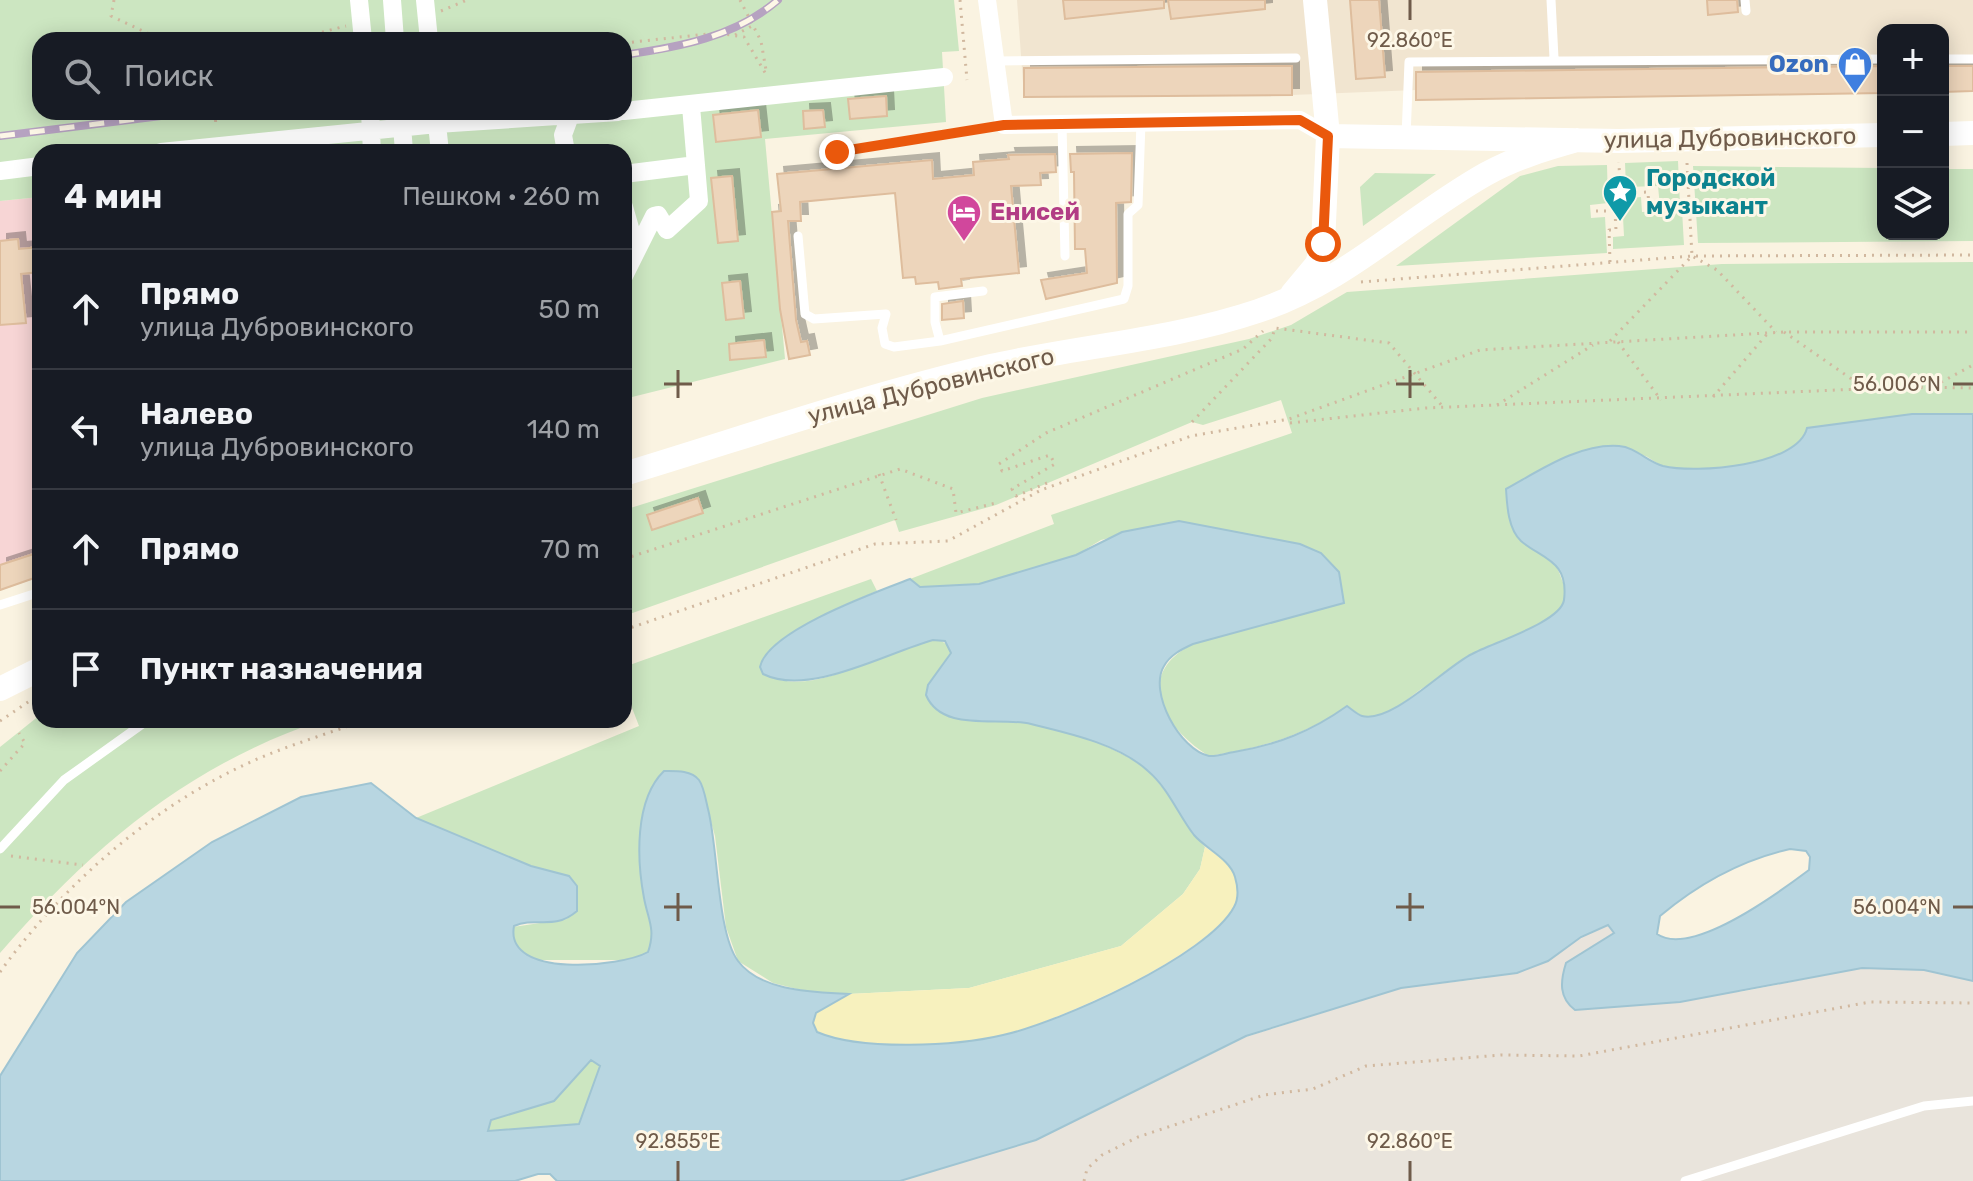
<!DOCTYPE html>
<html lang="ru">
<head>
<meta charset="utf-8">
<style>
	:root { --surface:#171b24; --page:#20242c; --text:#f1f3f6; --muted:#9ea1a6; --line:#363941 }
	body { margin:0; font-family:Rubik,sans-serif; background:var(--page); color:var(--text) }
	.controls { position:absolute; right:24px; top:24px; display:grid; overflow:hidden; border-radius:16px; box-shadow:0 4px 20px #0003 }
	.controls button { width:72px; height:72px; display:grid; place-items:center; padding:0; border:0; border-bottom:2px solid var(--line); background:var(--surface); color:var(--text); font:40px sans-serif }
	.stop { position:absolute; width:24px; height:24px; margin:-18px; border:6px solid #ea580c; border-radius:50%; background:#fff }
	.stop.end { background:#ea580c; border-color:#fff; box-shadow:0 2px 8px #0008 }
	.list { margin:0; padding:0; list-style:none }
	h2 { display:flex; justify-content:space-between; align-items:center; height:104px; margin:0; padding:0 32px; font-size:34px }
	h2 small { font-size:26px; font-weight:400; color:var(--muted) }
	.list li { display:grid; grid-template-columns:52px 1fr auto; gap:24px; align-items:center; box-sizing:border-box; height:120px; padding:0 32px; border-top:2px solid var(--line) }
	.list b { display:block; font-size:30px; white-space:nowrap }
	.list p { margin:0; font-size:26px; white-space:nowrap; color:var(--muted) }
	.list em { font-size:26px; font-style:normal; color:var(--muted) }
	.icon { flex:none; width:44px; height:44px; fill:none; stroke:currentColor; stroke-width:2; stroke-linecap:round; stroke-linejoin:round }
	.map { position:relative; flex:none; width:1973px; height:1181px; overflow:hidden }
	.search { position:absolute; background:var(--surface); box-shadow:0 4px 20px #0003; left:32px; top:32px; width:600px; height:88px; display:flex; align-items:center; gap:20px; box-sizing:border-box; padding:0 28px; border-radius:24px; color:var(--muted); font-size:30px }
	.panel { position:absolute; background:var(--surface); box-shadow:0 4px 20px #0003; left:32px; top:144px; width:600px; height:584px; border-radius:24px }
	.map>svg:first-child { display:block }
</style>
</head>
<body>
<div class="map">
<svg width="1973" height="1181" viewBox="0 0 1973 1181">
	<defs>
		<filter id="shadow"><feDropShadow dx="7" dy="-7" stdDeviation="0" flood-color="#0004"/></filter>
	</defs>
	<rect width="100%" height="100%" fill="#faf3e1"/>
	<path fill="#f1e5d0" d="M 1017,0 L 1973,0 L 1973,91 L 1943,92 L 1943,30 L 1883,30 L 1883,93 L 1416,90 L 1292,95 L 1024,97 Z"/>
	<path fill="#e9e4dc" d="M 1608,925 L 1613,927 L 1614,933 L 1608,939 L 1580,953 L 1740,992 L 1862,968 L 1924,970 L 1973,981 L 1973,1181 L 900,1181 L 1036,1140 L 1246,1037 L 1401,988 L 1481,979 L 1548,961 L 1581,937 Z"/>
	<path fill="#f7d5d5" d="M 40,197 L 40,577 L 0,590 L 0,201 Z"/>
	<path fill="#cce6c1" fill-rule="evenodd" d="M 0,0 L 954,0 L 959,51 L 942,52 L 946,122 L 765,139 L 785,359 L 624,399 L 624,152 L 40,152 L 40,197 L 0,201 ZM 40,40 L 624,40 L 624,112 L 40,112 Z
		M 1678,161 L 1680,206 L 1660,207 L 1658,186 L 1626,187 L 1625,163 Z
		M 1607,165 L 1608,203 L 1590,205 L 1591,218 L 1605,217 L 1607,253 L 1396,266 L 1520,176 L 1558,166 Z
		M 1693,166 L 1883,168 L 1883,234 L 1943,234 L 1943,169 L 1973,169 L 1973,241 L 1698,243 Z
		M 1375,173 L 1436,174 L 1363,226 L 1360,187 Z
		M 1641,197 L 1642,212 L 1682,210 L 1684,245 L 1613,249 L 1613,237 L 1624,236 L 1622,199 Z
		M 1973,262 L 1973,414 L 1912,414 L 1807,428 C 1797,466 1697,474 1663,466 C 1656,464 1649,456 1642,455 C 1630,453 1569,459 1556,462 C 1536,467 1520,493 1507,507 L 1520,540 L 1555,562 L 1564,585 L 1564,603 L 1553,616 L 1421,689 L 1396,708 L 1377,716 L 1362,716 L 1347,706 C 1304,736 1261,748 1209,756 C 1164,728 1132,675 1193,644 L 1344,603 L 1300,544 L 1179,521 L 1101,540 L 1076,555 L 979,584 L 919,587 L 910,579 L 1054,524 L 1051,515 L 1292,433 L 1281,400 L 1203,425 L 1192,422 L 996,505 L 899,532 L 895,520 L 624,616 L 624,510 L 982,398 L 1249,339 L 1291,325 L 1347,292 L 1722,264 Z
		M 871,579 L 877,591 C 849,603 766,636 760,667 L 763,674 C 819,702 884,644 940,640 L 949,646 L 951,652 L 928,685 L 931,705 C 956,727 995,718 1026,723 C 1059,727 1126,749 1150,773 C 1171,795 1185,824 1205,847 L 1200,869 L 1183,894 L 1121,946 L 969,988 L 849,994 L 809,992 L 773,983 L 738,961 L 726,927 L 715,836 L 699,780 L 644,884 L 654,935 L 648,952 L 633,960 L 532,960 L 515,945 L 513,927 L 567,919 L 577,886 L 569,876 L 531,866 L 416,818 L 639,726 L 624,687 L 624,667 Z
		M 40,715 L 40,720 L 323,720 C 188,765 92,847 0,953 L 0,747 Z
		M 591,1060 L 600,1066 L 579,1124 L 488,1131 L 491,1120 L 554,1101 Z"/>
	<path fill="#f7f1be" d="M 1205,847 C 1222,858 1240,871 1238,894 C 1232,947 1052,1023 1004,1035 C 957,1046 861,1050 817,1032 L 813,1023 L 816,1013 L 849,994 L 969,988 L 1121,946 L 1183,894 L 1200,869 Z"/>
	<path fill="#b8d6e1" stroke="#9fc4d2" stroke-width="2" fill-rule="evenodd" d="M 1912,414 L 1973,414 L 1973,981 L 1924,970 L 1862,968 L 1680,1002 L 1575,1010 C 1559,998 1560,982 1566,963 L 1614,933 L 1608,925 L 1581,937 L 1548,961 L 1517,973 L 1401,988 L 1246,1036 L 1036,1140 L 900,1181 L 557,1181 L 550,1174 L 538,1174 L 515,1181 L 0,1181 L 0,1076 L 77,953 L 126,902 L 212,842 L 301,797 L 371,783 L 416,818 L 531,866 L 569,876 L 577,886 L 577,911 C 554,931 536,916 514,926 C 504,979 621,967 648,952 C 656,929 648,920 644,898 C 637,861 634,800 664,771 C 675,771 691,770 699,780 C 704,787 706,801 708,809 C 718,847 717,933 738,961 C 761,992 815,992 849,994 L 816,1013 L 813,1023 L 817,1032 C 861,1051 957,1046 1003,1035 C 1058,1023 1208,956 1234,907 C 1239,898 1238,887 1235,877 C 1230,859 1206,849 1194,835 C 1178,814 1168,788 1148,771 C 1119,744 1068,733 1031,724 C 998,716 942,733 926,695 L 928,685 L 951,653 L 945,641 L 933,640 C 886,653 809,697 763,674 L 760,667 C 767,631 876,592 910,579 L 920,587 L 979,584 L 1076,555 L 1122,532 L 1179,521 L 1300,544 L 1321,553 L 1339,572 L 1344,603 L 1193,644 C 1182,649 1170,655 1164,666 C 1148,692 1180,750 1209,756 C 1216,757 1227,753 1234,752 C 1277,745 1312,731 1347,706 C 1351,709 1358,715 1362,716 C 1392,724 1445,667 1472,654 C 1492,643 1561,622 1564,600 C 1569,560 1542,559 1521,541 C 1508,529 1507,505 1506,489 C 1539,471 1579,443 1619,446 C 1635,447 1648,462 1663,466 C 1696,474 1798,466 1807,428 ZM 1790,849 L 1806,851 L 1810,857 L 1809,870 C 1781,891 1692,958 1657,934 L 1660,916 C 1698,884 1741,860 1790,849 ZM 591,1060 L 600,1066 L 579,1124 L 488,1131 L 491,1120 L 554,1101 Z"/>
	<path fill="#edd5bb" stroke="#debd9d" stroke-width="2" filter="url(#shadow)" d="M 1063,0 L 1164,0 L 1164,8 L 1065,19 Z
		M 1168,0 L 1265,0 L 1265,9 L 1171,19 Z
		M 1350,0 L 1379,0 L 1385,77 L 1356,79 Z
		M 1707,0 L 1737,0 L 1738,12 L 1708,15 Z
		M 1250,66 L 1292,66 L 1292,95 L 1024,97 L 1024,68 Z
		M 1883,66 L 1883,93 L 1416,100 L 1416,72 Z
		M 1943,66 L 1973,66 L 1973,91 L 1943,92 Z
		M 886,96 L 887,116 L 850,119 L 848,99 Z
		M 758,110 L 761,137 L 716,142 L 713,115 Z
		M 823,110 L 825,127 L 804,129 L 803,111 Z
		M 1132,153 L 1131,202 L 1116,203 L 1117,283 L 1046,299 L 1041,280 L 1087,273 L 1085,249 L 1075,249 L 1074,172 L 1071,172 L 1070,154 Z
		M 1055,154 L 1056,172 L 1040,173 L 1041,185 L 1011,186 L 1019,273 L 961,279 L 962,286 L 939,289 L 938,282 L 916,284 L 915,277 L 903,278 L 895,193 L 800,202 L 801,221 L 788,221 L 796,320 L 801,342 L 807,341 L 810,355 L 789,359 L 780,309 L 772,212 L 781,211 L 777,174 L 932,160 L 933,179 L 974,175 L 973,162 L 1009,159 L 1008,155 Z
		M 732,176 L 738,241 L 718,243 L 711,178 Z
		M 18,239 L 19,249 L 40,247 L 40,272 L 21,274 L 26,323 L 0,325 L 0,241 Z
		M 740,281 L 744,318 L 726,320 L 722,283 Z
		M 963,301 L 964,318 L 942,320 L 942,304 Z
		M 764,340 L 766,357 L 730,360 L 729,344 Z
		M 698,498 L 703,513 L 652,530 L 647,515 Z
		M 40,552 L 40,576 L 0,590 L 0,565 Z"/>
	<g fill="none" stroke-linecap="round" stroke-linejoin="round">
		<path stroke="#d1b89f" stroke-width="3" stroke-dasharray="2 6" stroke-linecap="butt" d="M 114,0 L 111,16 L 162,40
			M 740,0 L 761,41 L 766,70
			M 960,0 L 967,80
			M 441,11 L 467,0
			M 735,35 L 752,26
			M 291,40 L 346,26
			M 624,43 L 717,33 L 744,37 L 767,76
			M 215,112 L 216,128
			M 1687,163 L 1692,256
			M 1620,193 L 1648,192 L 1649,209 L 1688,208
			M 1596,211 L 1615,211
			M 1610,262 L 1609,230 L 1616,230 L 1614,195 L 1620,194 L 1619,162
			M 1361,282 L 1692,256 L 1973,255
			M 1784,332 L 1863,387
			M 1610,341 L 1692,256 L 1717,270 L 1776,332
			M 1618,342 L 1661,400
			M 1934,386 L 1973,365
			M 1713,397 L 1768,333
			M 1497,405 L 1593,345
			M 1192,422 L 1272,338 L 1275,328 L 1389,343 L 1443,407
			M 1290,423 L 1426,408 L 1906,387 L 1973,388
			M 879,474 L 896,520
			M 1047,483 L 1016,496 L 1012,489 L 1055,464 L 1050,455 L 1002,471 L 999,464 L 1046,433 L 1243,349 L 1263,331
			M 624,559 L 900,469 L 953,489 L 956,513 L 996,503
			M 624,630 L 875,544 L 948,541 L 1041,490 L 1191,436 L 1289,419 L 1480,350 L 1784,332 L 1973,332
			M 0,721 L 40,694
			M 0,771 L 25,743 L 19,733
			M 11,856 L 83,865
			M 0,972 C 65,882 158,801 262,757 C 296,743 332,732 366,720
			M 1084,1181 L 1087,1169 L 1102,1155 L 1138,1137 L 1264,1095 L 1313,1089 L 1366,1066 L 1501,1055 L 1579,1056 L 1870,1002 L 1973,1003"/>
		<path stroke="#fff" stroke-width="9" d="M 1551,0 L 1554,58
			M 1745,0 L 1746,11
			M 1943,59 L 1973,59
			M 996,61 L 1296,58
			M 1062,124 L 1065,256
			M 1406,137 L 1409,62 L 1883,59
			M 837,152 L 1004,125
			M 798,236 L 805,314 L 814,319 L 886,314 L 882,328 L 885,344 L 894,347 L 940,341
			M 983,291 L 935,297 L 935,322 L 940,341 L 1124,299 L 1128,286 L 1128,214 L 1138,205 L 1141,123
			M 0,605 L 40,592
			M 0,849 L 64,780 L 148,720
			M 1685,1181 L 1924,1106 L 1973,1101"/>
		<path stroke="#fff" stroke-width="18" d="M 359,0 L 363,40
			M 392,0 L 395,40
			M 425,0 L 429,40
			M 987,0 L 1004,125 L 1300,120 L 1328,136
			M 624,111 L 944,77
			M 370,112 L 372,152
			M 401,112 L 404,152
			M 436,115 L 440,152
			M 161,152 L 437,124 L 618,112
			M 566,152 L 563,135 L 570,116
			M 0,171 L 40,166
			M 624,174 L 696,165
			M 624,207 L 636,249
			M 624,276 L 654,216 L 658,215 L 667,230 L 699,201 L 691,106"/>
		<path stroke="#fff" stroke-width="24" d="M 1943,134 L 1973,133
			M 1328,136 L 1619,141 L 1883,135
			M 1292,294 L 1317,264 L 1323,244 L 1328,136 L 1315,0
			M 624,474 C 746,437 867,395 991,366 C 1079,346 1172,340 1258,311 C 1348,281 1406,219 1486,174 C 1515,158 1545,149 1577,140
			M 0,689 L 40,669"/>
		<g stroke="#b6a2c1" stroke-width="8">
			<path id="rail" d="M 624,55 C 679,47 735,37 778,0
				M 0,136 L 193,112"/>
		</g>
		<use href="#rail" stroke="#fdf7e7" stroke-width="5" stroke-dasharray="15" stroke-linecap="butt"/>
	</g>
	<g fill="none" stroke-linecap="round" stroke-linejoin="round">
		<path stroke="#ea580c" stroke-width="10" d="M 837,152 L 1004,125 L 1300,120 L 1328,136 L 1323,244"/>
	</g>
	<path fill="none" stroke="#6f5b4a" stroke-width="3" d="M 1410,0 L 1410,20M 678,370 L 678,398M 1410,370 L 1410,398M 664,384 L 692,384M 1396,384 L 1424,384M 1953,384 L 1973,384M 678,893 L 678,921M 1410,893 L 1410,921M 0,907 L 20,907M 664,907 L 692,907M 1396,907 L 1424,907M 1953,907 L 1973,907M 678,1161 L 678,1181M 1410,1161 L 1410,1181"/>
	<defs>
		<g id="shop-pin" transform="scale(1.8)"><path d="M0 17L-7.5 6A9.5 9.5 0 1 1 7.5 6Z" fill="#3f7fe0" stroke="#fdf7e7"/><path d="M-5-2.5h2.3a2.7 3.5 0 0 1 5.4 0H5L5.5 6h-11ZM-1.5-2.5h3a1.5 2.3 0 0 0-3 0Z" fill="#fff"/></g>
		<g id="sight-pin" transform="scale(1.8)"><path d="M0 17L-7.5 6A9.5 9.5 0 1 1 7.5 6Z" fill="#0f9aa8" stroke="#fdf7e7"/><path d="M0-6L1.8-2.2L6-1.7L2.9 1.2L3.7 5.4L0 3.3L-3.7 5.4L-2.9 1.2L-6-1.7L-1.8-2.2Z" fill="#fff"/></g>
		<g id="hotel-pin" transform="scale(1.8)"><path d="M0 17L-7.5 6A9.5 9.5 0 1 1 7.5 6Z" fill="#d1479c" stroke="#fdf7e7"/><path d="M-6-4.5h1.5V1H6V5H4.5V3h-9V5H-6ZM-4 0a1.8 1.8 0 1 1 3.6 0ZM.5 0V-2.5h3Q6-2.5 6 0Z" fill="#fff"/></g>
	</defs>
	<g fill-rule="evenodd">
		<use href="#shop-pin" x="1855" y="64"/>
		<use href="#sight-pin" x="1620" y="192"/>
		<use href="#hotel-pin" x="964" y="212"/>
	</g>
	<g text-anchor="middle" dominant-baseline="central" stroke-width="6" stroke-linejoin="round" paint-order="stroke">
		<g font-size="24" font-weight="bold" fill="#366cbe" stroke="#fdf7e7" text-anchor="end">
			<text x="1829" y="64">Ozon</text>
		</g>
		<g font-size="24" fill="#6f5b4a" stroke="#fdf7e7">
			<text transform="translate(1730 138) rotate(-1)">улица Дубровинского</text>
			<text transform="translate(931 386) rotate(-14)">улица Дубровинского</text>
		</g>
		<g font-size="24" font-weight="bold" fill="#0d838f" stroke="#fdf7e7" text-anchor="start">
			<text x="1646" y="178">Городской<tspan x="1646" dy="28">музыкант</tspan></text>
		</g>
		<g font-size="24" font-weight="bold" fill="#b23c85" stroke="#fdf7e7" text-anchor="start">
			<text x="990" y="212">Енисей</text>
		</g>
	</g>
	<g font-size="20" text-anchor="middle" fill="#6f5b4a" stroke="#fdf7e7" stroke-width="6" stroke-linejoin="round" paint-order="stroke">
		<text x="1410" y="47">92.860°E</text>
		<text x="1897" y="391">56.006°N</text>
		<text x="76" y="914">56.004°N</text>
		<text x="1897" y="914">56.004°N</text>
		<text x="678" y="1148">92.855°E</text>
		<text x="1410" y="1148">92.860°E</text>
	</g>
</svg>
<div class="controls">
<button>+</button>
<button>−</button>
<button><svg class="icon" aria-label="layers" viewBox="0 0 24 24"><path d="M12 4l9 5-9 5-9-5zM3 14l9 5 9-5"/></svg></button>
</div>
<div class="stop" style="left:1323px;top:244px"></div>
<div class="stop end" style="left:837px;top:152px"></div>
<div class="search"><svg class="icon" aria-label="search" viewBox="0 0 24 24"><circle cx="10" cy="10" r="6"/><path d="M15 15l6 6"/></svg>Поиск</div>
<section class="panel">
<h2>4 мин<small>Пешком · 260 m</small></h2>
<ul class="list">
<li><svg class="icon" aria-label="ahead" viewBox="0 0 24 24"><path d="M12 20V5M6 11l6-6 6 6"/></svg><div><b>Прямо</b><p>улица Дубровинского</p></div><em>50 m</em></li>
<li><svg class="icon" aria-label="left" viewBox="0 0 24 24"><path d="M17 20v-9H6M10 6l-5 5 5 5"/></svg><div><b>Налево</b><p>улица Дубровинского</p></div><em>140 m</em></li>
<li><svg class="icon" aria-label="ahead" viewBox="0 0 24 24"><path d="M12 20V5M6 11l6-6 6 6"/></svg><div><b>Прямо</b></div><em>70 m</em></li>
<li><svg class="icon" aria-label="arrive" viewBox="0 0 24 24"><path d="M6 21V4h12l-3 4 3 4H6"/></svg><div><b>Пункт назначения</b></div></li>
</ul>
</section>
</div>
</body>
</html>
